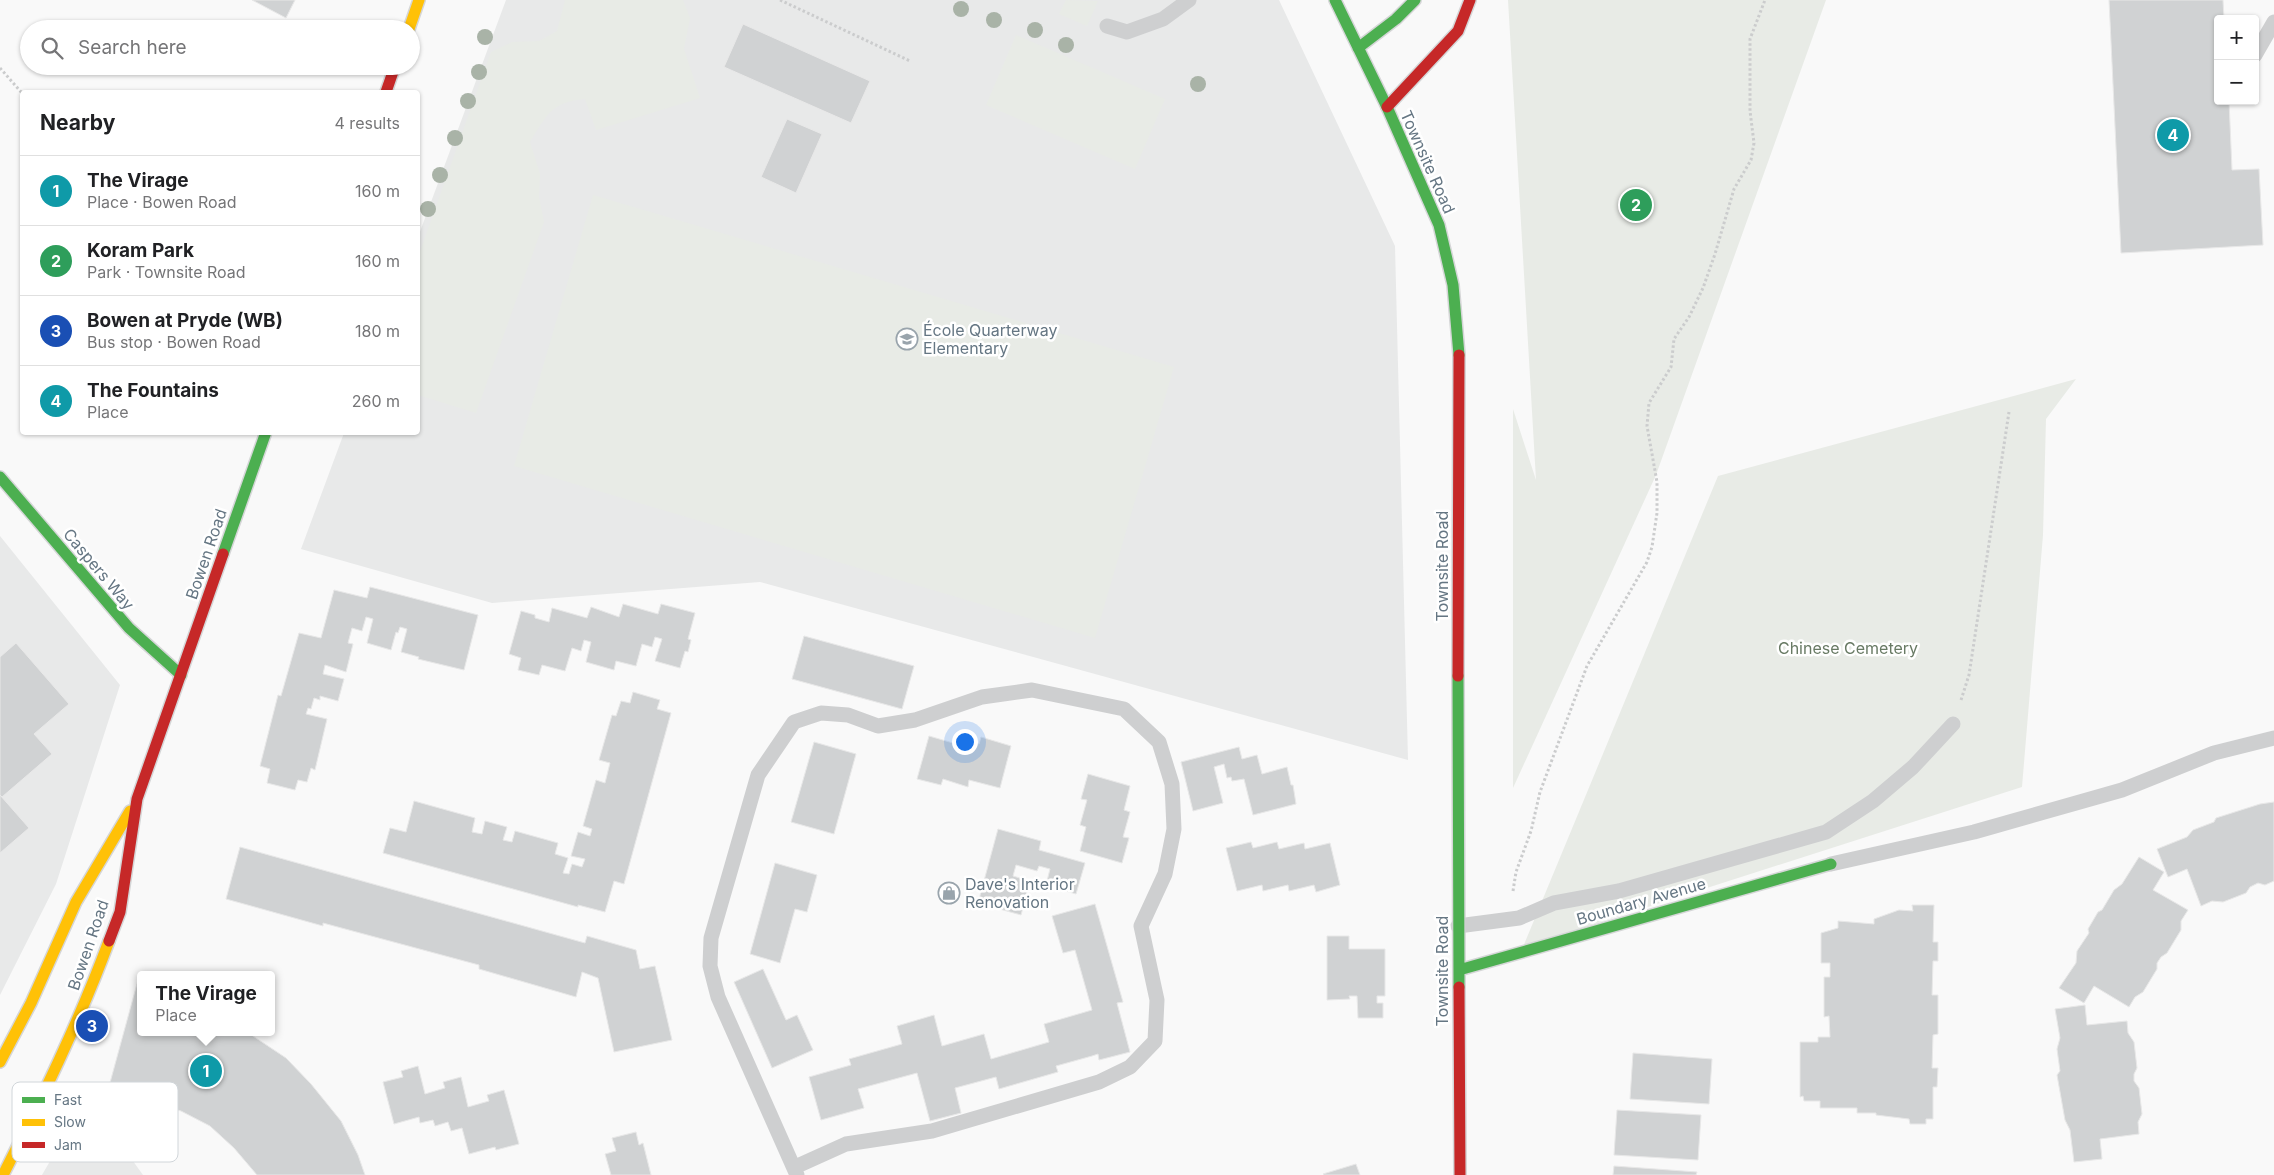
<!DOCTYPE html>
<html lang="en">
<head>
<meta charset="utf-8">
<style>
	:root { --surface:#fff; --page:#f6f6f6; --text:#202124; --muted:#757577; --line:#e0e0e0; --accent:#565c61 }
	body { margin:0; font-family:Inter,sans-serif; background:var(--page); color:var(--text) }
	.controls { position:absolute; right:15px; top:15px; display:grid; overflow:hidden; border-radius:5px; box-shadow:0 1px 4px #0004 }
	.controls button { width:45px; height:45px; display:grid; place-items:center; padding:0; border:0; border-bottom:1px solid var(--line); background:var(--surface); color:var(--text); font:25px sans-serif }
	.you { position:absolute; left:964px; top:741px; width:18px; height:18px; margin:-12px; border:4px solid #fff; border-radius:50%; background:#1a73e8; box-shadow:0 0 0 8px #1a73e833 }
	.badge { display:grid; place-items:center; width:32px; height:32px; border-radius:50%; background:var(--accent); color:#fff; font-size:16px; font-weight:700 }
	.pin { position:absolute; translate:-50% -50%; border:2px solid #fff; box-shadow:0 1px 5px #0006 }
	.popup { position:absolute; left:137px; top:971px; width:138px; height:65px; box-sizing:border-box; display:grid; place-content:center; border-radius:5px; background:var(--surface); filter:drop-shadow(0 1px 4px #0005); font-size:16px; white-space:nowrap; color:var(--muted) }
	.popup b { font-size:19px; color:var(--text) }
	.popup::after { content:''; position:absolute; left:50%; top:100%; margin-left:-10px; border:10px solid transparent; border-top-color:var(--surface) }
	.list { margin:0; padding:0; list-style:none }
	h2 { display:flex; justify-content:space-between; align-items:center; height:65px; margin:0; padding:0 20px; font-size:21px }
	h2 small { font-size:16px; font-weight:400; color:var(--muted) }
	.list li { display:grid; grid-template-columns:32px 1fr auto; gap:15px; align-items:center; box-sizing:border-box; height:70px; padding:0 20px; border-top:1px solid var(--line) }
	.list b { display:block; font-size:19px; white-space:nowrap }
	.list p { margin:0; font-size:16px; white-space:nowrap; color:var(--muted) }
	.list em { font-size:16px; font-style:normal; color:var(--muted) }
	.icon { flex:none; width:28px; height:28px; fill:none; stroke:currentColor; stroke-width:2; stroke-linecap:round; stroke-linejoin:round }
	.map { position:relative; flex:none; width:2274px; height:1175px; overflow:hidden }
	.search { position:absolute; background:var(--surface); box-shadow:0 1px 4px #0004; left:20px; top:20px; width:400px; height:55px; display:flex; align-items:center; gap:12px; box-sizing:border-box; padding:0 18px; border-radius:28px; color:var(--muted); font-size:19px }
	.panel { position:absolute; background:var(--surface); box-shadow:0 1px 4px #0004; left:20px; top:90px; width:400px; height:345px; border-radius:5px }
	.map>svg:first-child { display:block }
</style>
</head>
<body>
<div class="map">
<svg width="2274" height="1175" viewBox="0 0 2274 1175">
	<rect width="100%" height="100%" fill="#f9f9f9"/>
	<path fill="#e8e9e9" d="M 506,0 L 1279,0 L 1395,246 L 1408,760 L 760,582 L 492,603 L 301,549 L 344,433 L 418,432 L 418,237 Z
		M 0,536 L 120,685 L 56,884 L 0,995 Z
		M 87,1097 L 143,1175 L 42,1175 Z"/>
	<path fill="#e8ebe6" d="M 565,0 L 683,0 L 690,18 L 684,49 L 700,98 L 596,130 L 585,99 C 551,102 547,115 530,142 L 540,174 L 539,197 L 544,222 L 476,413 L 418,395 L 418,257 L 491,52 L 512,42 L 539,41 L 557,31 Z
		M 1066,0 L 1098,1 L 1087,26 L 1059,14 Z
		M 1508,0 L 1826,0 L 1656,475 L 1513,788 L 1513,409 L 1536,480 Z
		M 1016,35 L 1165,99 L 1135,169 L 986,105 Z
		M 593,195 L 1174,367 L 1095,638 L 514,466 Z
		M 2076,379 L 2046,419 L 2043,535 L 2022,787 L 1523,947 L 1718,476 Z"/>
	<path fill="#d0d2d3" stroke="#e8e8e8" d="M 252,0 L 295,0 L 286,18 Z
		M 2109,0 L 2223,0 L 2224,19 L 2218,19 L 2218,101 L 2229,101 L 2232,170 L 2259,169 L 2263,245 L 2121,253 Z
		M 743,24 L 870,81 L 851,123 L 724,67 Z
		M 787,119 L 822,134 L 796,193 L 761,177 Z
		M 370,587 L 478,615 L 464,670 L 418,659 L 419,657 L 401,652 L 407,629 L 400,627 L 398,633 L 396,632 L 391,650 L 367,643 L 373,619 L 366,617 L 362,631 L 352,628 L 348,643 L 353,644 L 346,672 L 325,665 L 323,674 L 344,679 L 338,701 L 320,696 L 320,700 L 314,698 L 311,709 L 308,708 L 306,714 L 327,719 L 315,770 L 311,768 L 307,782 L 298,780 L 295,790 L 267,783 L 270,769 L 260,766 L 278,695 L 281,696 L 299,633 L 321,638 L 334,590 L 367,598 Z
		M 623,604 L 658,614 L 661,604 L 695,613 L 688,639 L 691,640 L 688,652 L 685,651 L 680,668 L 655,661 L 662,639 L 655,637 L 652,647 L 642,644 L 636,666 L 616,661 L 614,670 L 586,662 L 591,642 L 584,640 L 581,651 L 572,648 L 565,671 L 542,665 L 539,675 L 518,670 L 521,658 L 509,654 L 521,611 L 535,615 L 535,618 L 549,622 L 552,608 L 587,618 L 591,607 L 619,617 Z
		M 804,636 L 914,666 L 902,709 L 792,679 Z
		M 16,643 L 69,704 L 34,734 L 52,754 L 2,797 L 0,795 L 0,657 Z
		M 633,692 L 660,700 L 657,709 L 671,713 L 624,884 L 614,881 L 605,912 L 578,905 L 578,907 L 383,853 L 390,828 L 406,832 L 414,801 L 475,818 L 472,832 L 482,834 L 485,821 L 507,827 L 503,840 L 512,842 L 515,831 L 558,843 L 555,854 L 568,858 L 563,873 L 569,874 L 572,864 L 582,867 L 585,859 L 571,856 L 578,832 L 590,836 L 592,829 L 583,826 L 596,780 L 605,783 L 610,763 L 599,760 L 612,715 L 616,716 L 621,701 L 630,703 Z
		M 929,736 L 953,743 L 955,737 L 979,744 L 981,737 L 1011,746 L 1000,788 L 969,780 L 968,787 L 943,779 L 941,785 L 917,779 Z
		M 814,742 L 856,754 L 834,834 L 791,822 Z
		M 1239,747 L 1242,759 L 1257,755 L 1262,774 L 1287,767 L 1291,785 L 1293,785 L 1296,804 L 1253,815 L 1244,779 L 1232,781 L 1231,777 L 1227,778 L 1224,764 L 1214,767 L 1223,803 L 1193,811 L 1181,762 Z
		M 1088,774 L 1130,786 L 1124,810 L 1130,812 L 1123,837 L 1129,838 L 1122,863 L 1080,851 L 1086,827 L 1080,825 L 1087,800 L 1081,799 Z
		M 0,795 L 29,828 L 0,853 Z
		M 2274,802 L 2274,881 L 2265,885 L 2258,883 L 2250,887 L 2246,893 L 2223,902 L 2212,901 L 2201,906 L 2187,869 L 2168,877 L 2157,849 L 2187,837 L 2193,830 L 2214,822 L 2216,818 L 2260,804 Z
		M 998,829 L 1041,841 L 1039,850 L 1085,863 L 1076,894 L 1046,885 L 1050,869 L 1039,866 L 1037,871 L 1016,865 L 1013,876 L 1030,881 L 1021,915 L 978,903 Z
		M 1251,842 L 1253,848 L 1277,842 L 1279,849 L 1304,843 L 1305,849 L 1330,843 L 1340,885 L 1316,892 L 1314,885 L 1289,891 L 1288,885 L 1263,891 L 1262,885 L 1237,891 L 1226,848 Z
		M 240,847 L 585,943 L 587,936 L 636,950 L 640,969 L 655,966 L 672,1040 L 614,1052 L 598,978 L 582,972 L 576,997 L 479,969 L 479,965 L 323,923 L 323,926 L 226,899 Z
		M 2139,857 L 2164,872 L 2153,890 L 2188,910 L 2181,921 L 2181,930 L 2167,953 L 2161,957 L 2157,963 L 2157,969 L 2143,992 L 2135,997 L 2129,1007 L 2094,986 L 2084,1003 L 2059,988 L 2076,963 L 2077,951 L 2089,933 L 2088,929 L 2098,912 L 2102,910 L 2114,890 L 2122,884 Z
		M 775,863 L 817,875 L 807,912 L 795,909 L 780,963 L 750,954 Z
		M 1095,904 L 1123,1002 L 1117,1003 L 1130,1052 L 1099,1060 L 1098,1054 L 1092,1056 L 1056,1066 L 1058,1072 L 999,1089 L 996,1077 L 955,1088 L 961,1113 L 930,1121 L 917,1073 L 858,1089 L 864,1108 L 821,1120 L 809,1077 L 851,1065 L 849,1059 L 902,1044 L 897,1026 L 934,1015 L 942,1046 L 984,1034 L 991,1059 L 1049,1042 L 1044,1024 L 1092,1010 L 1075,950 L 1063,953 L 1052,916 Z
		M 1912,905 L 1934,905 L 1933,942 L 1938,942 L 1938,961 L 1933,961 L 1932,995 L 1938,995 L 1938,1034 L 1933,1035 L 1932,1068 L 1938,1068 L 1937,1087 L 1933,1087 L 1933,1119 L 1926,1119 L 1926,1124 L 1910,1124 L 1909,1119 L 1876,1115 L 1876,1113 L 1857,1113 L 1857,1108 L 1820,1108 L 1820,1101 L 1804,1101 L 1803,1096 L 1800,1097 L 1800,1042 L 1818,1042 L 1818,1037 L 1830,1037 L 1829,1016 L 1824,1017 L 1824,977 L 1830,977 L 1830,963 L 1821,963 L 1821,933 L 1838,928 L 1838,921 L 1874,924 L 1874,919 L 1899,910 L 1913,911 Z
		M 1327,936 L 1349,936 L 1349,949 L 1385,949 L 1385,996 L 1377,996 L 1377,1003 L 1383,1003 L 1383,1018 L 1358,1018 L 1357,996 L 1349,996 L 1350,999 L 1327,1000 Z
		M 763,969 L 786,1020 L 797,1015 L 813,1050 L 772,1068 L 734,982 Z
		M 138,980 L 141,980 L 141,1032 L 247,1032 L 286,1058 L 311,1084 L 341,1121 L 358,1155 L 365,1175 L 257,1175 L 234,1148 L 210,1126 L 181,1111 L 108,1090 Z
		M 2085,1005 L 2087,1025 L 2127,1021 L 2128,1033 L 2134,1042 L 2137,1068 L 2134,1074 L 2134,1081 L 2139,1088 L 2142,1114 L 2138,1122 L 2139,1134 L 2100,1139 L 2102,1159 L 2074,1162 L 2070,1130 L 2065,1120 L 2057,1075 L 2060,1071 L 2057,1049 L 2060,1038 L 2055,1009 Z
		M 1633,1053 L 1712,1059 L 1709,1104 L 1630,1099 Z
		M 418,1066 L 425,1094 L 445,1088 L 443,1082 L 461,1077 L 468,1107 L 489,1101 L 487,1095 L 504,1090 L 519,1144 L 496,1150 L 495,1147 L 469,1154 L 462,1128 L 451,1131 L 448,1122 L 435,1126 L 433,1120 L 420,1123 L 419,1117 L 394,1124 L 383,1082 L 403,1077 L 401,1071 Z
		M 1617,1110 L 1701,1115 L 1698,1160 L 1614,1155 Z
		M 636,1132 L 639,1145 L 643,1143 L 651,1175 L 611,1175 L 605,1154 L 616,1151 L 612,1138 Z
		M 1356,1164 L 1360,1175 L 1324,1175 L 1323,1174 Z
		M 1614,1166 L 1697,1172 L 1696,1175 L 1613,1175 Z"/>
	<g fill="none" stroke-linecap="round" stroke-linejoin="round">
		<g stroke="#d5d6d7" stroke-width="14">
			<path id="fast" d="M 1335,0 L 1387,107 L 1439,225 L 1453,285 L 1459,355
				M 1358,48 L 1396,19 L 1415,0
				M 0,477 L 129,628 L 181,675
				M 223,554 L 266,432
				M 1458,676 L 1459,987
				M 1459,970 L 1831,864"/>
		</g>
		<g stroke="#d5d6d7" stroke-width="14">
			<path id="slow" d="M 409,29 L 419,0
				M 0,1062 L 31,1003 L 76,902 L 130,811
				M 3,1175 C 42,1098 79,1022 109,941"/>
		</g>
		<g stroke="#d5d6d7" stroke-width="14">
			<path id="jam" d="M 386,92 L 395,66
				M 1387,107 L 1458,31 L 1470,0
				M 1458,676 L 1459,355
				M 109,941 L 120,912 L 137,799 L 223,554
				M 1459,987 L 1460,1175"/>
		</g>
		<path stroke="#cbcccd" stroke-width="3" stroke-dasharray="2.5 2.5" stroke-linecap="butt" d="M 780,0 L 910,61
			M 0,68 L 22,93
			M 1961,700 L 1969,675 L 2009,412
			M 1513,891 L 1516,872 L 1531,831 L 1540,792 L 1587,666 L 1647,562 L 1652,547 L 1657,513 L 1657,482 L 1647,426 L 1649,403 L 1671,367 L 1674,339 L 1689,317 L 1703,288 L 1715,254 L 1734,189 L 1751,160 L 1754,143 L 1750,111 L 1750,39 L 1765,0"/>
		<path stroke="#cecfd0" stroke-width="15" d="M 1107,26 L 1127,32 L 1163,19 L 1189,0
			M 2255,55 L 2274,22
			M 1831,864 L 1974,832 L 2122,790 L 2214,753 L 2274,738
			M 1458,926 L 1519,918 L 1554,903 L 1619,891 L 1826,832 L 1873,801 L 1913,767 L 1953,724
			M 795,1167 L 846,1144 L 932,1131 L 1099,1082 L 1130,1067 L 1155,1041 L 1157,1000 L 1141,926 L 1165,874 L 1174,829 L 1172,784 L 1159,742 L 1124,709 L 1032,690 L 982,697 L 915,720 L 878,726 L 848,715 L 821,713 L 794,722 L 758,775 L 711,938 L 710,966 L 718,997 L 797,1175"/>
		<use href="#fast" stroke="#4caf50" stroke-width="11"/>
		<use href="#slow" stroke="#ffc107" stroke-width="11"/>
		<use href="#jam" stroke="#c62828" stroke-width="11"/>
	</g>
	<g fill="#a9b3a7">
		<circle cx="961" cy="9" r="8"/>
		<circle cx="994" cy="20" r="8"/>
		<circle cx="1035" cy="30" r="8"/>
		<circle cx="485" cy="37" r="8"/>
		<circle cx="1066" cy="45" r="8"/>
		<circle cx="479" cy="72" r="8"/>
		<circle cx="1198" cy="84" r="8"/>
		<circle cx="468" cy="101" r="8"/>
		<circle cx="455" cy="138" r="8"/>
		<circle cx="440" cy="175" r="8"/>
		<circle cx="428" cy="209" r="8"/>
	</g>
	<defs>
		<g id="school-ring" transform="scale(1.125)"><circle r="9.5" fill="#fff" stroke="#99a4ac" stroke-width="1.5"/><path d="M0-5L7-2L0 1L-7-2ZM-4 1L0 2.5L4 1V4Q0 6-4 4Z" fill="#99a4ac"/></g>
		<g id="shop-ring" transform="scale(1.125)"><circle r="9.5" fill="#fff" stroke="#99a4ac" stroke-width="1.5"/><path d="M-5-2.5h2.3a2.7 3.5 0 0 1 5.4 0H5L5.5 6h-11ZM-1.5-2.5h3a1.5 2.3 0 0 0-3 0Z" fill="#99a4ac"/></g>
	</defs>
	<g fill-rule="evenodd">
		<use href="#school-ring" x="907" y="339"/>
		<use href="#shop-ring" x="949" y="893"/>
	</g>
	<g text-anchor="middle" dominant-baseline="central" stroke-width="5" stroke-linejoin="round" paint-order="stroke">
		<g font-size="16" fill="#657683" stroke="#fff">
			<text transform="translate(1428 162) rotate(66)">Townsite Road</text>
			<text transform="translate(206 554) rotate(-71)">Bowen Road</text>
			<text transform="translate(1442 566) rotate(-90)">Townsite Road</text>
			<text transform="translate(99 569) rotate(50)">Caspers Way</text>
			<text transform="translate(1641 901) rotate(-16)">Boundary Avenue</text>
			<text transform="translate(88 945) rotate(-71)">Bowen Road</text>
			<text transform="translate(1442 971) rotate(-90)">Townsite Road</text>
		</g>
		<g font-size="16" fill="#657683" stroke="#fff" text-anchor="start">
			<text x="923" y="330">École Quarterway<tspan x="923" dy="18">Elementary</tspan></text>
			<text x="965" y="884">Dave's Interior<tspan x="965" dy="18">Renovation</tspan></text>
		</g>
		<g font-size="16" fill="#687a64" stroke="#fff">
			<text x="1848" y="648">Chinese Cemetery</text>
		</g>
	</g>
	<rect x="12" y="1082" width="166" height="80" rx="8" fill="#fff" stroke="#d1d6da" stroke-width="1"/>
	<rect x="22" y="1097" width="23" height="6" fill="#4caf50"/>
	<rect x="22" y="1119" width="23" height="7" fill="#ffc107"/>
	<rect x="22" y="1142" width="23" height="6" fill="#c62828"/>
	<g font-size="14" fill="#657683">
		<text x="54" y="1105">Fast</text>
		<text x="54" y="1127">Slow</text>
		<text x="54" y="1150">Jam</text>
	</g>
</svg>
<div class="controls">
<button>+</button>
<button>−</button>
</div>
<div class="you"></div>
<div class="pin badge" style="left:206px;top:1071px;background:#0f9aa8">1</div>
<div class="popup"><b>The Virage</b>Place</div>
<div class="pin badge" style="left:1636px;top:205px;background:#2e9e5b">2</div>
<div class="pin badge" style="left:92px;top:1026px;background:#1a4fb4">3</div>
<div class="pin badge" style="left:2173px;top:135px;background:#0f9aa8">4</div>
<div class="search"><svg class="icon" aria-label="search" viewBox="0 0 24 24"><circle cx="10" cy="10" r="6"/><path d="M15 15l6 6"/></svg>Search here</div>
<section class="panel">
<h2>Nearby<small>4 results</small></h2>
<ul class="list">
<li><span class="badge" style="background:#0f9aa8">1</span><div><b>The Virage</b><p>Place · Bowen Road</p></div><em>160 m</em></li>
<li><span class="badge" style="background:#2e9e5b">2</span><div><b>Koram Park</b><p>Park · Townsite Road</p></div><em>160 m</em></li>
<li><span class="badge" style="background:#1a4fb4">3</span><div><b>Bowen at Pryde (WB)</b><p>Bus stop · Bowen Road</p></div><em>180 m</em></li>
<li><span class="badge" style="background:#0f9aa8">4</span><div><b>The Fountains</b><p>Place</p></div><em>260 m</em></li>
</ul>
</section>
</div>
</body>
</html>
